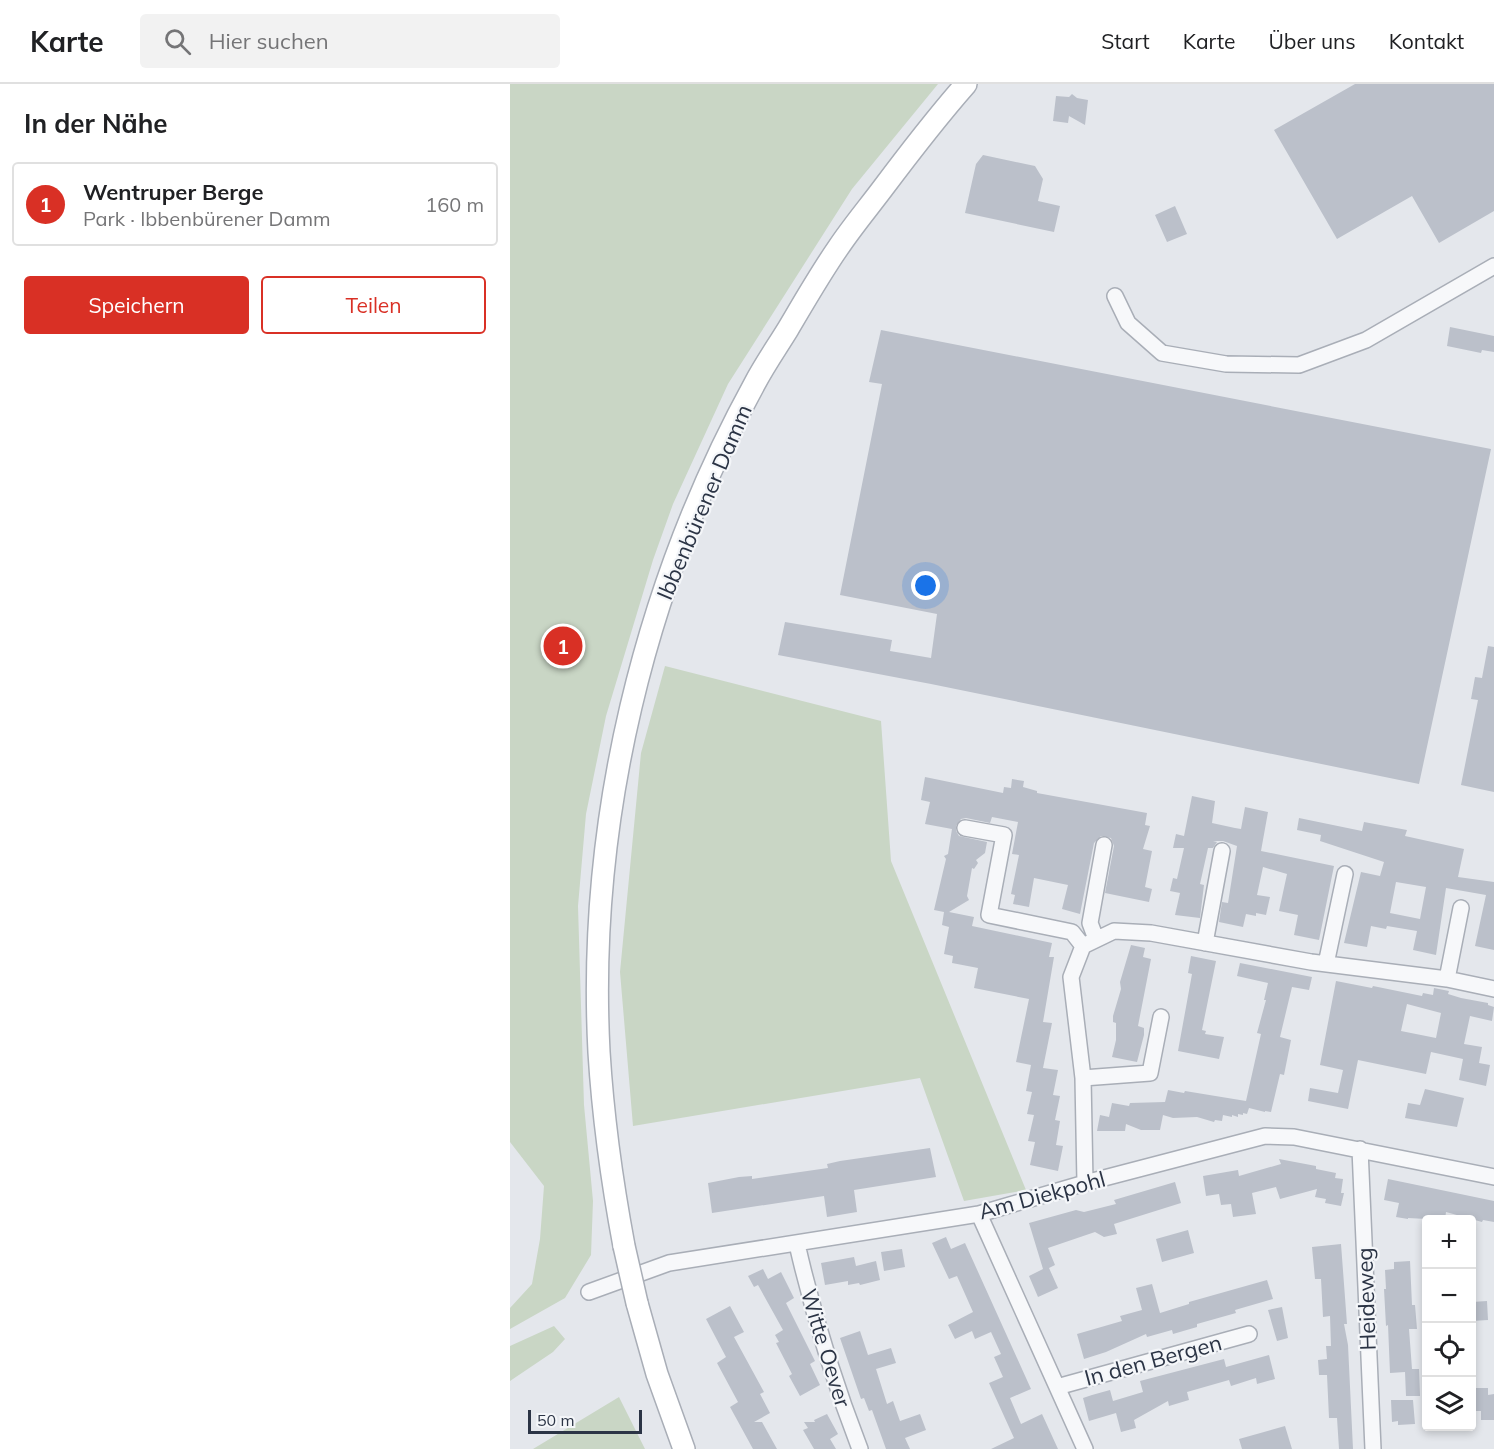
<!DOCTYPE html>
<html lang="de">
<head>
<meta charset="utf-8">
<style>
	:root { --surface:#fff; --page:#f2f2f2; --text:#202124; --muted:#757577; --line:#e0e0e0; --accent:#d93025 }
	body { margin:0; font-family:Mulish,sans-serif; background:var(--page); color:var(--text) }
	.controls { position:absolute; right:18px; bottom:18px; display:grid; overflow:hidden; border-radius:6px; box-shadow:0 3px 9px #0003 }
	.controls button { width:54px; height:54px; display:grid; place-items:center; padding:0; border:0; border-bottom:2px solid var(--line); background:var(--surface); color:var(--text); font:30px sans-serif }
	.scale { position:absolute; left:18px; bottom:15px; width:114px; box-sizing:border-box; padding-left:6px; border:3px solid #2b3445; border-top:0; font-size:16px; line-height:21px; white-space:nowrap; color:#2b3445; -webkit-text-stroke:4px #f4f6f9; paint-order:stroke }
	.you { position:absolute; left:416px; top:502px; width:21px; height:21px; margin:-15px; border:4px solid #fff; border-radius:50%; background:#1a73e8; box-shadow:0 0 0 9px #1a73e833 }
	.badge { display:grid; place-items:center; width:39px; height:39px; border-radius:50%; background:var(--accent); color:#fff; font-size:20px; font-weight:700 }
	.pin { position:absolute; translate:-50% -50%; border:3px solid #fff; box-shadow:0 2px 6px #0006 }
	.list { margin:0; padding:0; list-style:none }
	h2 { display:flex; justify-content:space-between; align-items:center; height:78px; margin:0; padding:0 24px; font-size:26px }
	h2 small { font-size:20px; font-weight:400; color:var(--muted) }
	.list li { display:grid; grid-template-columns:39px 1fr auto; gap:18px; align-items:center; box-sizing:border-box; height:84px; margin:0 12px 12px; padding:0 12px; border:2px solid var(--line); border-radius:6px }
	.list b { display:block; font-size:22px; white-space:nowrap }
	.list p { margin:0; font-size:20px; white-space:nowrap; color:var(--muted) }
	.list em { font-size:20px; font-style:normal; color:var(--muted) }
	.actions { display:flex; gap:12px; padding:18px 24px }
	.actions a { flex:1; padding:14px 0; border:2px solid var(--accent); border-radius:6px; text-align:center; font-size:21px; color:var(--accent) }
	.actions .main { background:var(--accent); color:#fff }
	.icon { flex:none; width:33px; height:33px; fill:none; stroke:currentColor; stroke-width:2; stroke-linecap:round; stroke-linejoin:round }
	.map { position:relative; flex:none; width:984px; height:1365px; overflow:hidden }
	header { display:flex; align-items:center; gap:36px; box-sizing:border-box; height:84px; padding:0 30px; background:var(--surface); border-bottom:2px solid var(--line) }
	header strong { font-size:28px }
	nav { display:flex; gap:33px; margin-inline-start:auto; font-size:21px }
	.search { width:420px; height:54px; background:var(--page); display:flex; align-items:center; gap:15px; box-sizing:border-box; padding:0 21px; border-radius:6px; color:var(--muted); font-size:22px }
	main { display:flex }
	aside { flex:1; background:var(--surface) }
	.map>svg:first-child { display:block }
</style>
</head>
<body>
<header>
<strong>Karte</strong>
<div class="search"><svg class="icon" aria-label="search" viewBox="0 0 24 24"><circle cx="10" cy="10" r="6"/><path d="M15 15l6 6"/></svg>Hier suchen</div>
<nav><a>Start</a><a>Karte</a><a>Über uns</a><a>Kontakt</a></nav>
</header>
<main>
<aside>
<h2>In der Nähe<small></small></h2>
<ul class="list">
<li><span class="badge">1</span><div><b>Wentruper Berge</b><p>Park · Ibbenbürener Damm</p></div><em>160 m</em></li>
</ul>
<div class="actions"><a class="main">Speichern</a><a>Teilen</a></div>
</aside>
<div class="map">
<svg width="984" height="1365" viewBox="0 0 984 1365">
	<rect width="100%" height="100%" fill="#e4e7ec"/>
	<path fill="#c9d6c5" d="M 0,0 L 428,0 L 342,105 L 218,300 L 163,420 L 143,476 L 96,632 L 76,730 L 68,822 L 74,1021 L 83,1117 L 81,1171 L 55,1214 L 0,1245 L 0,1224 L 22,1200 L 30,1155 L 34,1102 L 0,1058 Z
		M 155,582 L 371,637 L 381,777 L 516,1106 L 454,1117 L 410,994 L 123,1042 L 110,888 L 131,669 Z
		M 44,1242 L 55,1255 L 43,1268 L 0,1297 L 0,1262 Z
		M 109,1313 L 135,1365 L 23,1365 Z"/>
	<path fill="#bbc0ca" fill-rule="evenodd" d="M 845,0 L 984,0 L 984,127 L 929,159 L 902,112 L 827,155 L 764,46 Z
		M 562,10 L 567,14 L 578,16 L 575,41 L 559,32 L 558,39 L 543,37 L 546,12 L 559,13 Z
		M 473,71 L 525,82 L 533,95 L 528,117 L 550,122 L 544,148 L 455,129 L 466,80 Z
		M 665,122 L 677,150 L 657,158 L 645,131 Z
		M 940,243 L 984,252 L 984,268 L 972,266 L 971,269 L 937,262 Z
		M 371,246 L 981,365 L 909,700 L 421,600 L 268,571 L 275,538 L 382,556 L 380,567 L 421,574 L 427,530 L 330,511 L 372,300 L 359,298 Z
		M 978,562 L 984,563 L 984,708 L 951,701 L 968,616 L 961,615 L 965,593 L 972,594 Z
		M 415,693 L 493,709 L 494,703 L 501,704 L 502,695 L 514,697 L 513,703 L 527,707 L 527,709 L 637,729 L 635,741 L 640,742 L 633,765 L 642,767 L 635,803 L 642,805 L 639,818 L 595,809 L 604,762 L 601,754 L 591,752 L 584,759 L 570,830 L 552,825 L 558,801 L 524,794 L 519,823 L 503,820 L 505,811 L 501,810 L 509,771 L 502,770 L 508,738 L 482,733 L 480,739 L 456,734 L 451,735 L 446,742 L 446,747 L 449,752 L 477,758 L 475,769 L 466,776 L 468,779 L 464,785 L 462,784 L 457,812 L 459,816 L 439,828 L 464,833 L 462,842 L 542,859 L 539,873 L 544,873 L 533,938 L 542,939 L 533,984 L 548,986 L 543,1011 L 550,1012 L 545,1036 L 550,1037 L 546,1061 L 553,1062 L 548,1087 L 520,1081 L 525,1058 L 518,1057 L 524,1031 L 517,1030 L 522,1008 L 516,1007 L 521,981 L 506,978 L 519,915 L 464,904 L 468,884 L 442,879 L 443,872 L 434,870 L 439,843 L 432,841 L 434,828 L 424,826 L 436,775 L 434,772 L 438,770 L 442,745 L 415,740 L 420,718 L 411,716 Z
		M 682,712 L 705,717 L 702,739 L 725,744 L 731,745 L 735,723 L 758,728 L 751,767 L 824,782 L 809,856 L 784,851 L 788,831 L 769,827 L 777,790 L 753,783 L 747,811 L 760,813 L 756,831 L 746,829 L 746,832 L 736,830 L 733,843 L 709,838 L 712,818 L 718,819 L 727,762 L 713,757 L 703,757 L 707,758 L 703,764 L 698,764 L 690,800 L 694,801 L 690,834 L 665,831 L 670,809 L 660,807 L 663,794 L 667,795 L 674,764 L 663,764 L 666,750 L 674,752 Z
		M 789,734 L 852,747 L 854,738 L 897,746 L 895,752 L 954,765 L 948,793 L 984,798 L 984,866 L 965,862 L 976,811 L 936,804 L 926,871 L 903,866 L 907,847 L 877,842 L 876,845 L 861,842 L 857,863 L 834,859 L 851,788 L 870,792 L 874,778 L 810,757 L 811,751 L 787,746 ZM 886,798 L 916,803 L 910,835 L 880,829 Z
		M 621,861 L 635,864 L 633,873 L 641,875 L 628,942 L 634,944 L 634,951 L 627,978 L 602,973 L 606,956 L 606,939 L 603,938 L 603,932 L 611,905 L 610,898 Z
		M 681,872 L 706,877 L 692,946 L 696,947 L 695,950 L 714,953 L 709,975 L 668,967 L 682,890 L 678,889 Z
		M 730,879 L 802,893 L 799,906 L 782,903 L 770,953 L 781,956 L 774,991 L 770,990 L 761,1028 L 755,1027 L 755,1028 L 739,1024 L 737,1030 L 733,1029 L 733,1031 L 728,1030 L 728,1033 L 722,1031 L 722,1033 L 713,1031 L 712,1037 L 705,1036 L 704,1038 L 687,1033 L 663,1034 L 653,1031 L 650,1046 L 631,1046 L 616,1040 L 615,1047 L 587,1047 L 590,1031 L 599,1033 L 602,1019 L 619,1022 L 620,1019 L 655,1018 L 658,1006 L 674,1009 L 675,1007 L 736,1017 L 751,950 L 747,949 L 756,916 L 754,916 L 758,899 L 727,892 Z
		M 826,897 L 862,904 L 863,902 L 912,912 L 913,909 L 923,911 L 924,904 L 939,907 L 938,910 L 951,914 L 978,919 L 978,921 L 984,923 L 982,937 L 960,932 L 954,960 L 972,963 L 969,979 L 980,981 L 976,1002 L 949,996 L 953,975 L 921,968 L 916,990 L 848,976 L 838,1025 L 798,1017 L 800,1004 L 828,1009 L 833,986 L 810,981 ZM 897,920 L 931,929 L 926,954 L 891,947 Z
		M 915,1005 L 954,1014 L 947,1043 L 895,1034 L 898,1019 L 910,1021 Z
		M 420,1064 L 426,1093 L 344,1106 L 347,1128 L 317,1133 L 314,1112 L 202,1129 L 198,1099 L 229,1093 L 242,1092 L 242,1095 L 318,1084 L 317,1080 L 330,1077 Z
		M 769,1075 L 806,1082 L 806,1085 L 826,1089 L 825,1094 L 833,1095 L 831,1109 L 834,1109 L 831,1122 L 815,1119 L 816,1115 L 805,1113 L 807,1105 L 770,1115 L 766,1103 L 742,1109 L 746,1130 L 723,1133 L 721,1120 L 711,1121 L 709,1110 L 696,1112 L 693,1092 L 728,1086 L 729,1092 L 771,1080 Z
		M 878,1095 L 984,1117 L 984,1138 L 973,1136 L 972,1138 L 936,1128 L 935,1136 L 898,1134 L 898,1135 L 886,1133 L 889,1119 L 874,1116 Z
		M 665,1098 L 671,1119 L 604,1140 L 607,1150 L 594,1153 L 585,1148 L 538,1164 L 545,1181 L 539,1184 L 548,1204 L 528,1213 L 519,1192 L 533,1185 L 519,1139 L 566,1126 L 574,1128 L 606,1120 L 604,1116 Z
		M 678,1146 L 684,1169 L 652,1178 L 646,1155 Z
		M 436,1153 L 441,1165 L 455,1159 L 521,1305 L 500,1314 L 511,1340 L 532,1330 L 548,1365 L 481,1365 L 504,1354 L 479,1299 L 493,1293 L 484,1273 L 491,1270 L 481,1248 L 465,1255 L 462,1247 L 445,1255 L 438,1241 L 463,1228 L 447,1192 L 439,1195 L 422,1159 Z
		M 831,1160 L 837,1240 L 834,1240 L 838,1261 L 843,1365 L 829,1365 L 827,1334 L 819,1334 L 817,1291 L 809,1291 L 808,1276 L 817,1275 L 816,1262 L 821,1262 L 820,1232 L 813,1233 L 811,1195 L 805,1195 L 802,1163 Z
		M 392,1165 L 395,1183 L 374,1187 L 371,1168 Z
		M 344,1173 L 346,1182 L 366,1177 L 370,1196 L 350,1201 L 349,1199 L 338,1201 L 338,1197 L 315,1201 L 311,1179 Z
		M 900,1177 L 902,1221 L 905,1221 L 907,1245 L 899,1245 L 902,1285 L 909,1285 L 910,1312 L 896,1312 L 895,1288 L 880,1289 L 878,1241 L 876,1242 L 874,1205 L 876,1205 L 875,1186 L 884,1185 L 884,1178 Z
		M 253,1185 L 258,1195 L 271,1188 L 284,1214 L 276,1219 L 305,1277 L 300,1280 L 310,1301 L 290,1312 L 279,1292 L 282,1290 L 266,1259 L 269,1258 L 265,1251 L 273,1246 L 248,1201 L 244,1203 L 238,1192 Z
		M 757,1196 L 763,1215 L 725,1226 L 726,1229 L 687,1240 L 687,1243 L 663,1250 L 662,1246 L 637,1253 L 636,1250 L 596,1268 L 574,1275 L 567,1250 L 612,1237 L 610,1232 L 632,1226 L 626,1204 L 642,1200 L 650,1229 L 679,1220 L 679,1218 Z
		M 977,1217 L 978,1236 L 962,1237 L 962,1218 Z
		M 220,1222 L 234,1248 L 224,1253 L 254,1308 L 250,1310 L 260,1329 L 244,1338 L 252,1338 L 267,1365 L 243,1365 L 220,1323 L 228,1318 L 207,1279 L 216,1273 L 196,1235 Z
		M 772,1223 L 778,1254 L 767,1257 L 758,1226 Z
		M 350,1247 L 358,1271 L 381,1264 L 386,1279 L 366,1285 L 377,1320 L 383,1317 L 390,1337 L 410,1330 L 416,1346 L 395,1354 L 400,1365 L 376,1365 L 362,1326 L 359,1327 L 354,1314 L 351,1315 L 330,1254 Z
		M 759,1271 L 765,1295 L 747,1300 L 746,1294 L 721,1302 L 719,1296 L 677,1308 L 679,1316 L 659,1322 L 658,1317 L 624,1336 L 626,1344 L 611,1348 L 606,1329 L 579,1337 L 573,1314 L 582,1311 L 600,1306 L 603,1317 L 633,1308 L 630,1297 L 714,1275 L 716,1283 Z
		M 962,1304 L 978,1304 L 978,1311 L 984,1310 L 984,1336 L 971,1336 L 971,1327 L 962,1327 Z
		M 881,1316 L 903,1316 L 905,1340 L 888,1341 L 888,1337 L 882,1338 Z
		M 317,1330 L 328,1350 L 320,1355 L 326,1365 L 304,1365 L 293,1346 L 298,1344 L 294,1338 L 305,1338 L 304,1336 Z
		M 775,1342 L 782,1365 L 732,1365 L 729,1355 Z"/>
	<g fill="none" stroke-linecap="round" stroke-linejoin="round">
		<g stroke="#a9aeb7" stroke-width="18">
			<path id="minor" d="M 605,212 L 618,239 L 652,269 L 716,280 L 789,281 L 856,256 L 984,182
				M 455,744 L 494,751 L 479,831 L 562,848 L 573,862
				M 586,855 L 580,839 L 594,761
				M 695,859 L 712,767
				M 816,880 L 835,790
				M 937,895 L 951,824
				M 573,994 L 640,989 L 651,933
				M 850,1065 L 863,1365
				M 575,1099 L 573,994 L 561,893 L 573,862 L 604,847 L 641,849 L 801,878 L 937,895 L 984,905
				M 469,1130 L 575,1365
				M 287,1160 C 303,1230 324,1298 350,1365
				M 79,1208 L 159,1179 L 469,1130 L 575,1099 L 755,1052 L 784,1053 L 984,1093
				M 547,1303 L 739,1250"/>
		</g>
		<g stroke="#a9aeb7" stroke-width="24">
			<path id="secondary" d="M 114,1162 C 102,1098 93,1033 89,968 C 77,738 134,501 245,299 C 255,280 267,263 278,245 C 294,218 310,190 328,164 C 342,143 358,124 373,104 C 400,68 427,33 456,0
				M 127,1219 L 147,1290 L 174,1365"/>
		</g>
		<use href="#minor" stroke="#f7f8fa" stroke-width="15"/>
		<use href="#secondary" stroke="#fff" stroke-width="21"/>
		<g stroke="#a9aeb7" stroke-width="24" stroke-linecap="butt">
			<path id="secondary-bridge" d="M 114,1162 L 127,1219"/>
		</g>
		<use href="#secondary-bridge" stroke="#fff" stroke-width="21"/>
	</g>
	<g text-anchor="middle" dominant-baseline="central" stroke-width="4.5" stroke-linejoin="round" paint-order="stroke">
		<g font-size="22" fill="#2b3445" stroke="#f4f6f9">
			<text transform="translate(194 418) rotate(-67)">Ibbenbürener Damm</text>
			<text transform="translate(532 1111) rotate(-15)">Am Diekpohl</text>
			<text transform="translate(856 1215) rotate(-92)">Heideweg</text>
			<text transform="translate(316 1264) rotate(73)">Witte Oever</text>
			<text transform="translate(643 1276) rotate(-15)">In den Bergen</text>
		</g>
	</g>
</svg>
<div class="controls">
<button>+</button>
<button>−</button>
<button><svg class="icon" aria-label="locate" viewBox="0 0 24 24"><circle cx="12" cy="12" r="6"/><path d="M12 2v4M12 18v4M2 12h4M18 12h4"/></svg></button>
<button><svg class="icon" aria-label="layers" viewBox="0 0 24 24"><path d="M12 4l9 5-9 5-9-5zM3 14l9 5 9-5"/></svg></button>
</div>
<div class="scale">50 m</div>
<div class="you"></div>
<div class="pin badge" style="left:53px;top:562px">1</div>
</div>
</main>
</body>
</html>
